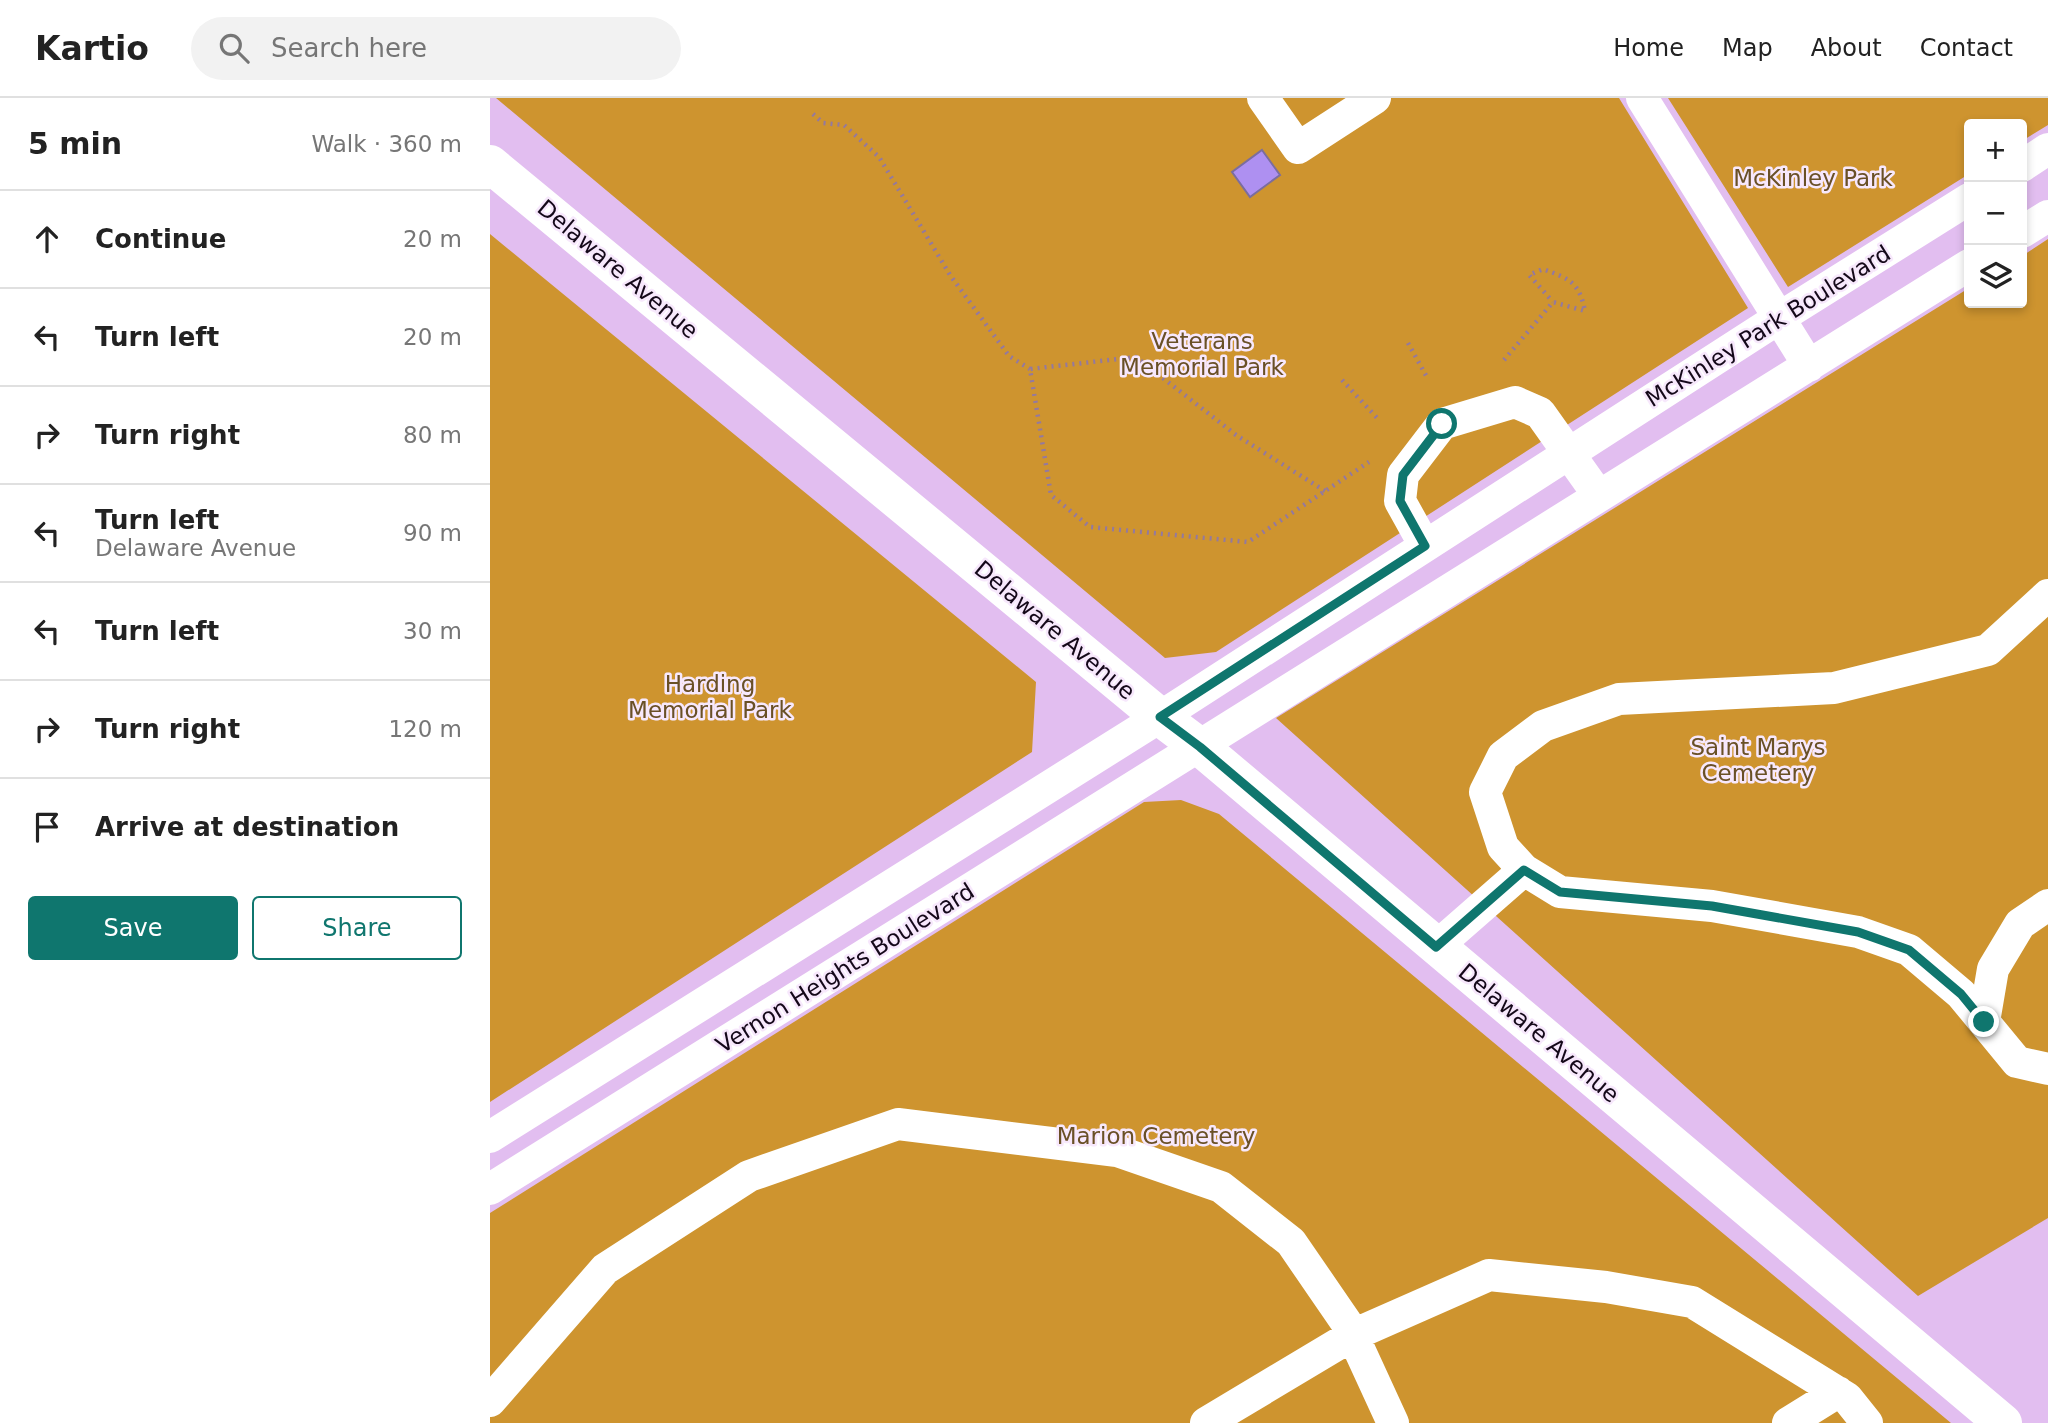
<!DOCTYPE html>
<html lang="en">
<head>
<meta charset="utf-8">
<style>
	:root { --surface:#fff; --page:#f2f2f2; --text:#222; --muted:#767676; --line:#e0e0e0; --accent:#0f766e }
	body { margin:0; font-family:"DejaVu Sans",sans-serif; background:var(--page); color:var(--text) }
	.controls { position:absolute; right:21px; top:21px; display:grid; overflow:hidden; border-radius:7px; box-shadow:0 4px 10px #0003 }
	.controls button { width:63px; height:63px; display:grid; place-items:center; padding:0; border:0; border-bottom:2px solid var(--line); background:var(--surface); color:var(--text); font:35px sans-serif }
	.stop { position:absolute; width:21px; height:21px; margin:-16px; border:5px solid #0f766e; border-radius:50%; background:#fff }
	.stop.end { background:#0f766e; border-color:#fff; box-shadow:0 2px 7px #0008 }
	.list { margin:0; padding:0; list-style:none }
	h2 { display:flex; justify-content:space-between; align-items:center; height:91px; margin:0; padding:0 28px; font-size:30px }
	h2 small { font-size:23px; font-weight:400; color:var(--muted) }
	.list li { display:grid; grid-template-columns:46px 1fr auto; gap:21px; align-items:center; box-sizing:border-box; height:98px; padding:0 28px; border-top:2px solid var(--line) }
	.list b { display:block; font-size:26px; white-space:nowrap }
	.list p { margin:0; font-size:23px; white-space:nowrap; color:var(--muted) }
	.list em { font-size:23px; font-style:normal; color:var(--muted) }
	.actions { display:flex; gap:14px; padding:21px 28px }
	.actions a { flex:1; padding:16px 0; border:2px solid var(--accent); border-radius:7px; text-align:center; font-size:24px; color:var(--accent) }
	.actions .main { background:var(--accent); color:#fff }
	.icon { flex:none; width:38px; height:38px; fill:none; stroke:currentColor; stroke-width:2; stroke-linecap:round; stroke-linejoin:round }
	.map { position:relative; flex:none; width:1558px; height:1325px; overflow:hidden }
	header { display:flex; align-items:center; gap:42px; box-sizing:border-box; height:98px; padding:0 35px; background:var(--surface); border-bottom:2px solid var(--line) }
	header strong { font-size:33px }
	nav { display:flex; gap:38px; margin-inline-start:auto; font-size:24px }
	.search { width:490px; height:63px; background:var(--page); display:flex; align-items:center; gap:18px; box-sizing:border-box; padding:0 24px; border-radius:38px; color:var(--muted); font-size:26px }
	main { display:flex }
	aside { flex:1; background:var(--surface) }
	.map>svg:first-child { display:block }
</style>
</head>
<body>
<header>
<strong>Kartio</strong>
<div class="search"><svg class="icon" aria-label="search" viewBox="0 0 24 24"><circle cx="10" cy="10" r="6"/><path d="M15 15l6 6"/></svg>Search here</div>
<nav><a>Home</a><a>Map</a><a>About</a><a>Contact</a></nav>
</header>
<main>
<aside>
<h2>5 min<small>Walk · 360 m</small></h2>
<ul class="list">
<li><svg class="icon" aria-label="ahead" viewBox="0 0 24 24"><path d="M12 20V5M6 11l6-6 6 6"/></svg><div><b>Continue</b></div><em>20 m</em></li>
<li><svg class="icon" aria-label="left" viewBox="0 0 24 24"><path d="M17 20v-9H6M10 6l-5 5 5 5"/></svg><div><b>Turn left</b></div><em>20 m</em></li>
<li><svg class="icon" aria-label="right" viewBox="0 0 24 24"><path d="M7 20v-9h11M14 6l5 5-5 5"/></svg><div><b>Turn right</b></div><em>80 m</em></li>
<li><svg class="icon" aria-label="left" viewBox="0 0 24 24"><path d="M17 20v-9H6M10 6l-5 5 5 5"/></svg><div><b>Turn left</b><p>Delaware Avenue</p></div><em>90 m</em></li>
<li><svg class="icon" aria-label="left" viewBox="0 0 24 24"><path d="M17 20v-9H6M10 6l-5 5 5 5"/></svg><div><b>Turn left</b></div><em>30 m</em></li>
<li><svg class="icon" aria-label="right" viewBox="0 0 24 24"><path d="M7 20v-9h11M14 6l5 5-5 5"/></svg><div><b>Turn right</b></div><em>120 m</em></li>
<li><svg class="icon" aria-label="arrive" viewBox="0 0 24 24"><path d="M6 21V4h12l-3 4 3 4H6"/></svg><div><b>Arrive at destination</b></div></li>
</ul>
<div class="actions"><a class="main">Save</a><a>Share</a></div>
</aside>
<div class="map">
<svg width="1558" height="1325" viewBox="0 0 1558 1325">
	<rect width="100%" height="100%" fill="#e2bef0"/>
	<path fill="#ce942f" d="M 6,0 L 1129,0 L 1258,210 L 726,554 L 675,560 Z
		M 1178,0 L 1558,0 L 1558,27 L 1532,43 L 1532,26 L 1479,26 L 1479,76 L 1298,189 Z
		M 0,136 L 546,584 L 542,654 L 0,1004 Z
		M 1558,141 L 1558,1120 L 1428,1198 L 786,620 L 1479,190 L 1479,205 L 1532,205 L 1532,158 Z
		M 691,702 L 729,716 L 1461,1325 L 0,1325 L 0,1115 L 654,704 Z"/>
	<path fill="#ae90f1" stroke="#7b6d9f" stroke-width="2" d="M 772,52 L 790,77 L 760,99 L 742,74 Z"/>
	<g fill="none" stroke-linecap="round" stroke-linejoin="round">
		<path stroke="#94799f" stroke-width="4.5" stroke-dasharray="2 5" stroke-linecap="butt" d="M 323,16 L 333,25 L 354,27 L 389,59 L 460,177 L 519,258 L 540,271
			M 918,245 L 938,281
			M 1014,262 L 1063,204 L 1095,213 C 1089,184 1080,181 1053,171 L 1039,177 L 1063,204
			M 852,282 L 889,322
			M 835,393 L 746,337 L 646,259 L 540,271 L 561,397 L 600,429 L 758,444 L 879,364"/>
		<path stroke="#fff" stroke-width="32" d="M 773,0 L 808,50 L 885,0
			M 1152,0 L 1319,268
			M 1532,68 L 1558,51
			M 1532,134 L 1558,118
			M 935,448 L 910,403 L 913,377 L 952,326 L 1025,304 L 1050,315 L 1109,398
			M 1034,772 L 1013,749 L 995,694 L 1013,658 L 1053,628 L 1129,601 L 1344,590 L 1498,552 L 1558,497
			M 946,849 L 1034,772 L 1070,794 L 1222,808 L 1368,834 L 1419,852 L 1471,896 L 1527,964 L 1558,971
			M 1494,924 L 1503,871 L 1530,826 L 1558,807
			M 0,1039 L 670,619 L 1289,220 L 1479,101
			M 0,1091 L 1479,167
			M 0,1303 L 115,1171 L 259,1078 L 408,1026 L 627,1053 L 731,1089 L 801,1144 L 858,1227 L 903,1325
			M 716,1325 L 863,1237 L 999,1177 L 1116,1189 L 1202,1204 L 1357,1300 L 1377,1325
			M 1298,1325 L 1348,1294"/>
		<path stroke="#fff" stroke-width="38" d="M 0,66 L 670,619 L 710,649 L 1513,1325"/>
	</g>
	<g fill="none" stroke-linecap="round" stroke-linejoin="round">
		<path stroke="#0f766e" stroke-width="9" d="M 952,326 L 913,377 L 910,403 L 935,448 L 670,619 L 710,649 L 946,849 L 1034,772 L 1070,794 L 1222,808 L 1368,834 L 1419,852 L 1471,896 L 1494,924"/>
	</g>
	<g text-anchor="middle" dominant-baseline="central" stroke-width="5" stroke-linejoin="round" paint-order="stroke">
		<g font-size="23" fill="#6a5026" stroke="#f7e8fc">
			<text x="1323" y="80">McKinley Park</text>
			<text x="712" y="243">Veterans<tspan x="712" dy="26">Memorial Park</tspan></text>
			<text x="220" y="586">Harding<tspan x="220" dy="26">Memorial Park</tspan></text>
			<text x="1268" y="649">Saint Marys<tspan x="1268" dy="26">Cemetery</tspan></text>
			<text x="666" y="1038">Marion Cemetery</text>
		</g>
		<g font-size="23" fill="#140819" stroke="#f7e8fc">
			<text transform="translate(128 171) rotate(40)">Delaware Avenue</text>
			<text transform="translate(1278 228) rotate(-32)">McKinley Park Boulevard</text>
			<text transform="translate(565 532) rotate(40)">Delaware Avenue</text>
			<text transform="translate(355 870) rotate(-32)">Vernon Heights Boulevard</text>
			<text transform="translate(1049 935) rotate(40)">Delaware Avenue</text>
		</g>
	</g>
</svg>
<div class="controls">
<button>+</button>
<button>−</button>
<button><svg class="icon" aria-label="layers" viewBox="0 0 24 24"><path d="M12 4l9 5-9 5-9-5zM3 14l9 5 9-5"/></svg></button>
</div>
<div class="stop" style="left:952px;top:326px"></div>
<div class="stop end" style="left:1494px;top:924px"></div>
</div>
</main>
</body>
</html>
